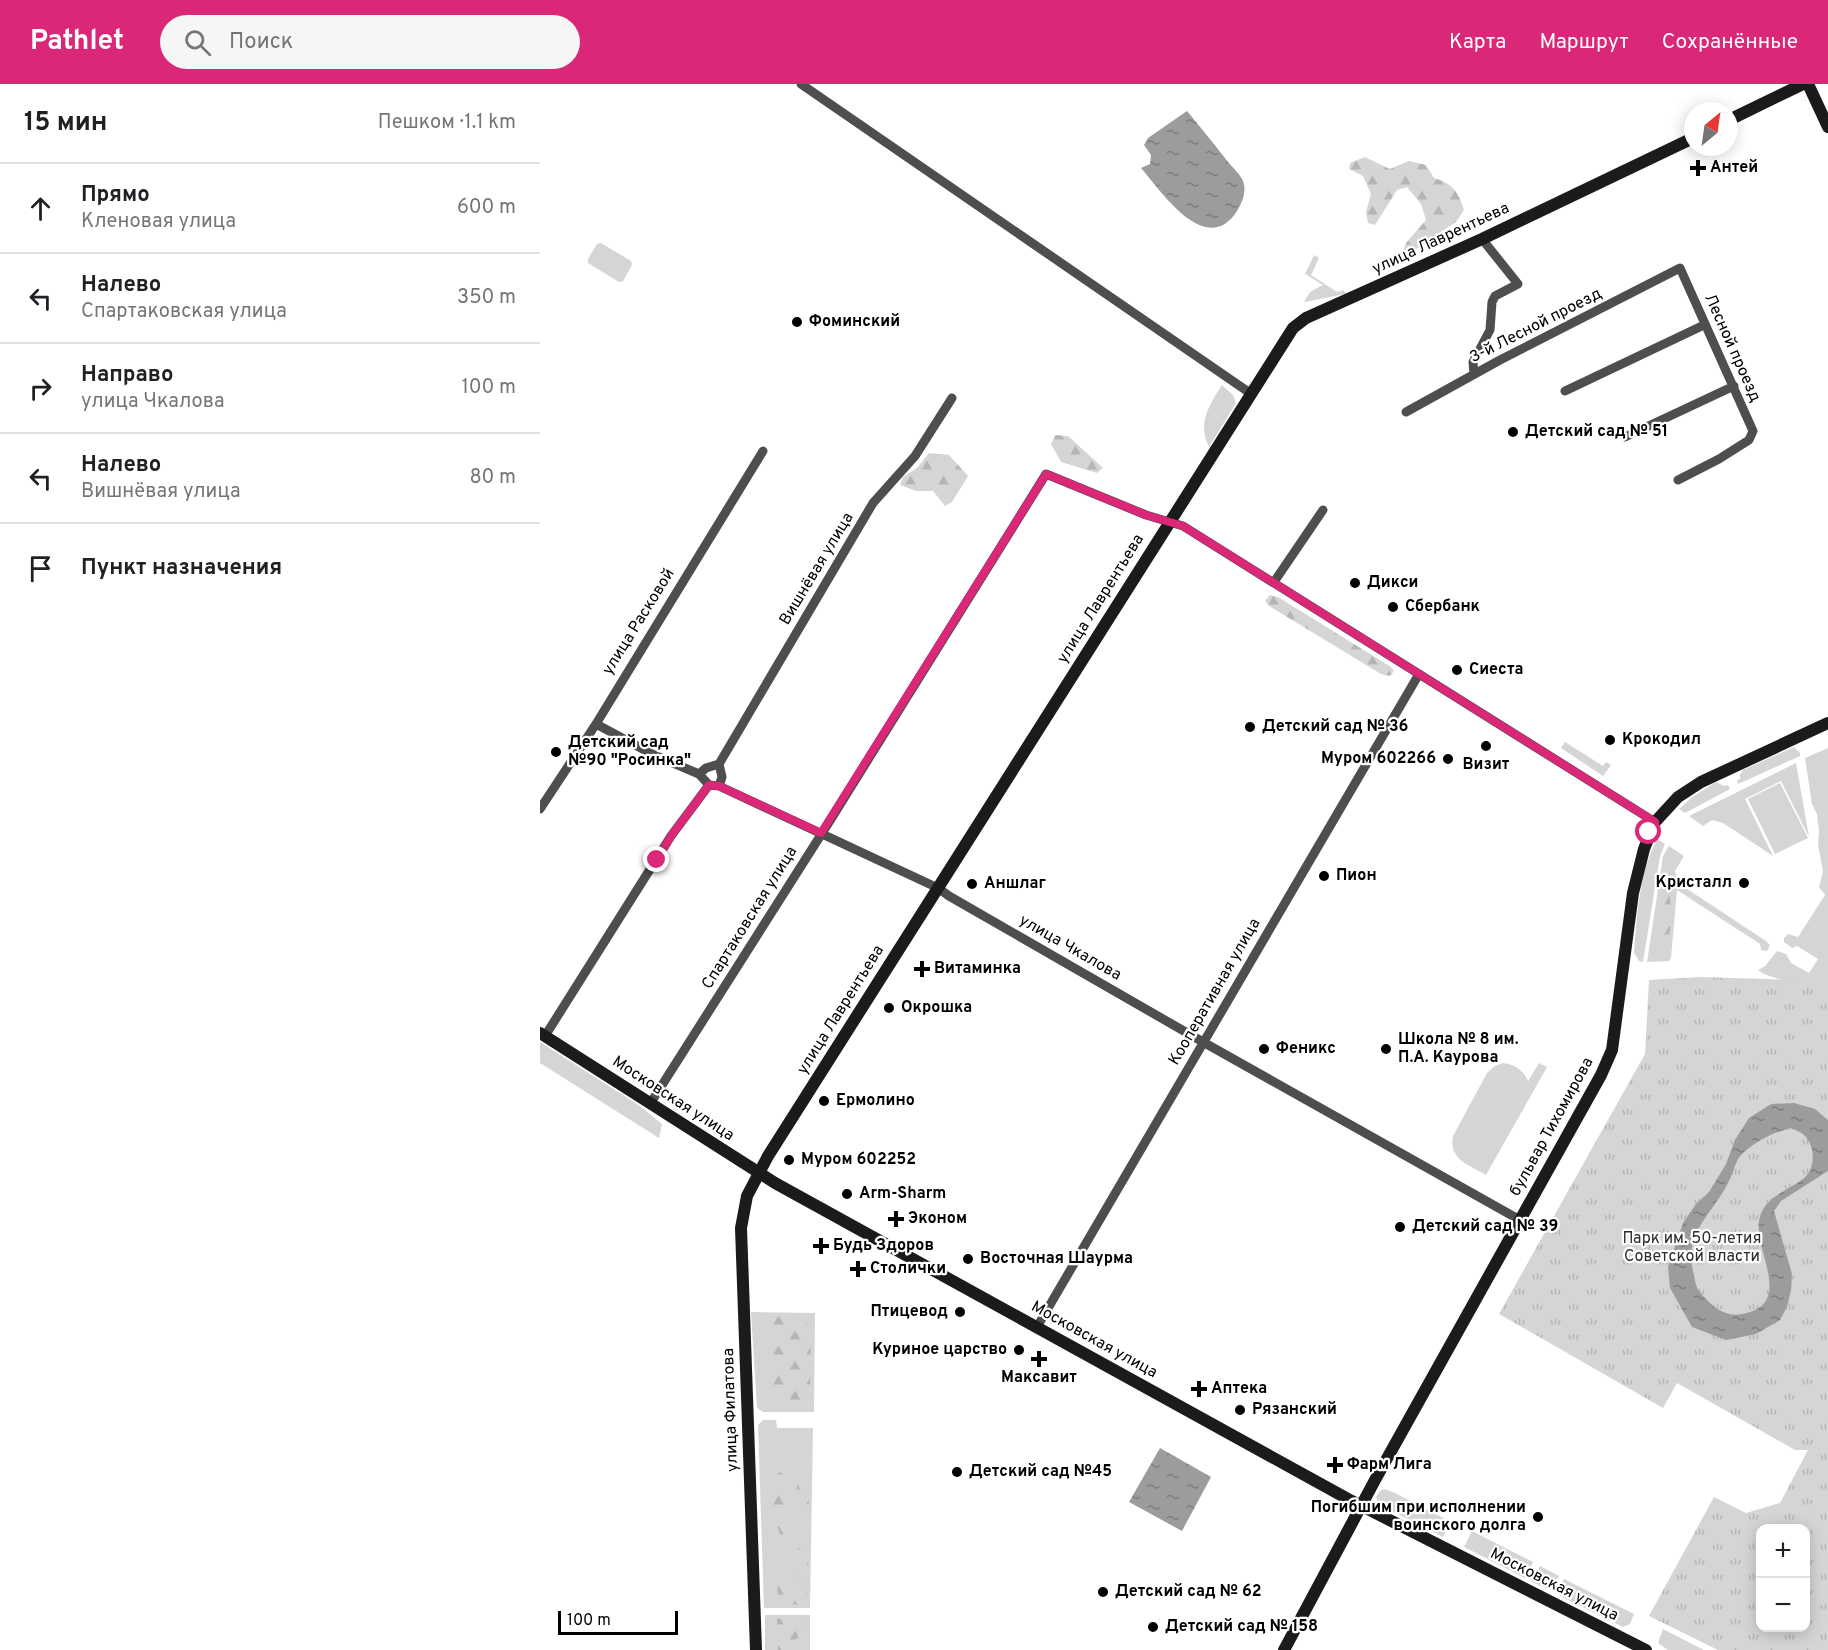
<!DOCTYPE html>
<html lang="ru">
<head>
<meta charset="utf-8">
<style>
	:root { --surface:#fff; --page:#f6f6f6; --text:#202124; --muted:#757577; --line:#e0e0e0; --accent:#db2777 }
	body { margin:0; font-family:Overpass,sans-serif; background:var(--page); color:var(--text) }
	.controls { position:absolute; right:18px; bottom:18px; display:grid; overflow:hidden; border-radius:12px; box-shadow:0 3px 15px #0003 }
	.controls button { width:54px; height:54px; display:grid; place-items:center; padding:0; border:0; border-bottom:2px solid var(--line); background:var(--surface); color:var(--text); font:30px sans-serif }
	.compass { position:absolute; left:1144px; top:18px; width:54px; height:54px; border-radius:50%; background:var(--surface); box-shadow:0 3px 15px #0003; rotate:29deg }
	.scale { position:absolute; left:18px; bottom:15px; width:120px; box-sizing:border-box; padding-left:6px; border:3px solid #000; border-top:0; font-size:16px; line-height:21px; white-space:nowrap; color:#000; -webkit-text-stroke:4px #fff; paint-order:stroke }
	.stop { position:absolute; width:18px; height:18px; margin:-14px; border:4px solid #db2777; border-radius:50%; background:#fff }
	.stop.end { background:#db2777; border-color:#fff; box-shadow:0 2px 6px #0008 }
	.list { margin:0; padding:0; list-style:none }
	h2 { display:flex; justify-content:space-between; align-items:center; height:78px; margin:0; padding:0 24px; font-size:26px }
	h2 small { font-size:20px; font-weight:400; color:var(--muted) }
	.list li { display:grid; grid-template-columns:39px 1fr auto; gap:18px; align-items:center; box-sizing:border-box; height:90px; padding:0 24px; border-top:2px solid var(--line) }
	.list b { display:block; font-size:22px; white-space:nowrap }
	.list p { margin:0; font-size:20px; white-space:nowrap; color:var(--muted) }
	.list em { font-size:20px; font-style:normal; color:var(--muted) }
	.icon { flex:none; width:33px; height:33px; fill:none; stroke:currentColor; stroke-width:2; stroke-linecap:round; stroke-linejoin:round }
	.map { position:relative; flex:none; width:1288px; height:1566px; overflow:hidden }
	header { display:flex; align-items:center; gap:36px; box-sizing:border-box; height:84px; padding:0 30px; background:var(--accent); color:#fff }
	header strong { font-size:28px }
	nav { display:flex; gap:33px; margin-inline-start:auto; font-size:21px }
	.search { width:420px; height:54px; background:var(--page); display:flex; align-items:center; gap:15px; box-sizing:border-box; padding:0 21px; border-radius:33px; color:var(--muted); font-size:22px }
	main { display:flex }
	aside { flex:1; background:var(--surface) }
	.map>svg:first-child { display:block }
</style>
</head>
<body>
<header>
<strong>Pathlet</strong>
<div class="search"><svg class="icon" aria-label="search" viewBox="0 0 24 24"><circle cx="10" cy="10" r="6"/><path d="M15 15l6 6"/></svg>Поиск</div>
<nav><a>Карта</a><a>Маршрут</a><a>Сохранённые</a></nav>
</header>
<main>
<aside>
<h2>15 мин<small>Пешком · 1.1 km</small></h2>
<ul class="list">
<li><svg class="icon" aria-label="ahead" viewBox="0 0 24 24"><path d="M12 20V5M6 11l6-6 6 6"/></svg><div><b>Прямо</b><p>Кленовая улица</p></div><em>600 m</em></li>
<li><svg class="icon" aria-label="left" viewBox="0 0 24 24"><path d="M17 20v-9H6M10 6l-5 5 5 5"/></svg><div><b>Налево</b><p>Спартаковская улица</p></div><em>350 m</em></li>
<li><svg class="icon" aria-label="right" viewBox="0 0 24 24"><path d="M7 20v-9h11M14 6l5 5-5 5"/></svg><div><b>Направо</b><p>улица Чкалова</p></div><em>100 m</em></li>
<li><svg class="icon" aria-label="left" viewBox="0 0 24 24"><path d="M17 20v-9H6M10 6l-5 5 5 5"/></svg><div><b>Налево</b><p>Вишнёвая улица</p></div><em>80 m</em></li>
<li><svg class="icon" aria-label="arrive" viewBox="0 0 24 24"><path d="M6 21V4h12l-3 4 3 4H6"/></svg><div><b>Пункт назначения</b></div></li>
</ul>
</aside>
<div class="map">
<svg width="1288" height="1566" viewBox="0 0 1288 1566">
	<defs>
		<pattern id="forest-firs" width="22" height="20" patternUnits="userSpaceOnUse" patternTransform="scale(1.5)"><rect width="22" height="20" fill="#d5d5d5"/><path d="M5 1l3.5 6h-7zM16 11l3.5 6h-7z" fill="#b5b5b5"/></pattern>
		<pattern id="park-tufts" width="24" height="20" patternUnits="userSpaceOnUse" patternTransform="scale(1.5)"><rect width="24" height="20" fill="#d5d5d5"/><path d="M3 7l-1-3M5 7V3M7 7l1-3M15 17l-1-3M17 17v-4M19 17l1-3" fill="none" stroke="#b5b5b5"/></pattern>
		<pattern id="water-ripples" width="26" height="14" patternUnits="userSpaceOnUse" patternTransform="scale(1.5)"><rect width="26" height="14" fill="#9c9c9c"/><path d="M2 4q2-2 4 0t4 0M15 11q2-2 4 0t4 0" fill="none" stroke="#7d7d7d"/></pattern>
	</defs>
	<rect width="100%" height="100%" fill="#fff"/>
	<path fill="#d5d5d5" d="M 61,159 L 91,177 L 92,181 L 83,197 L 79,198 L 48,179 L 48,175 L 57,160 Z
		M 774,171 L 779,174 L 771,191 L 797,208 L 804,206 L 806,210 L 764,218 L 770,208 L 783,201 L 765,190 Z
		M 682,301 L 693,311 L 696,319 L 669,363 C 657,340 669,321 682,301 Z
		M 1025,658 L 1063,682 L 1066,678 L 1071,681 L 1063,692 L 1021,664 Z
		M 1254,663 L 1260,669 L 1260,672 L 1198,700 L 1197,696 L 1200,695 L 1200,691 L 1203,686 Z
		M 1288,664 L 1288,912 L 1224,890 L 1218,886 L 1225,882 L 1237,867 L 1246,870 L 1251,879 L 1269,889 L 1278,875 L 1257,862 L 1252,864 L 1244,858 L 1244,854 L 1248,850 L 1258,853 L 1285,811 L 1279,803 L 1283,788 L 1278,760 L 1279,747 L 1277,730 L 1272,720 L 1265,674 Z
		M 1256,679 L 1269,753 L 1241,697 L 1205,715 L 1233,772 L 1183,739 L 1172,736 L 1163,742 L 1149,732 Z
		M 1176,698 L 1184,702 L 1188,701 L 1190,705 L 1145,729 L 1139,725 L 1151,714 Z
		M 1240,699 L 1268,754 L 1235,770 L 1208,715 Z
		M 1117,755 L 1125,760 L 1120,772 L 1103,878 L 1099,877 L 1094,869 C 1097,831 1099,790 1117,755 Z
		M 1129,762 L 1144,772 L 1135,787 L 1138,799 L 1226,857 L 1230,861 L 1227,867 L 1221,866 L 1220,860 L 1137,806 L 1131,874 L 1129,877 L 1107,878 L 1123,772 Z
		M 0,958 L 100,1022 L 122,1040 L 119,1054 L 0,979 Z
		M 963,979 C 976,981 983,986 988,997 L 999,979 L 1007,983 L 946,1091 C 929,1081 908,1075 913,1052 L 947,989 L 955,982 Z
		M 211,1228 L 275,1229 L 274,1328 L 223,1328 L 217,1324 Z
		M 223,1336 L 236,1336 L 237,1344 L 273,1344 L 270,1524 L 224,1524 L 218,1341 Z
		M 844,1405 L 855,1409 L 911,1438 L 903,1453 L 838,1420 L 836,1413 L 840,1407 Z
		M 932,1447 L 993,1478 L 985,1494 L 924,1463 Z
		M 1000,1482 L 1019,1492 L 1012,1504 L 1008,1505 L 992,1498 Z
		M 1024,1495 L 1094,1530 L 1090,1540 L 1083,1543 L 1020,1512 L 1019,1504 Z
		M 225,1531 L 270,1531 L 270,1566 L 225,1566 Z
		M 1123,1545 L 1164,1566 L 1128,1566 L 1118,1559 Z"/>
	<path fill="url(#forest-firs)" d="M 825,73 L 850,85 L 869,77 L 886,81 L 894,94 C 913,100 918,107 924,126 L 916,138 L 891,154 L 871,169 L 863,168 L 866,159 L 886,136 L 881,120 L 867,103 L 857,106 L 835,141 L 828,139 L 826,128 L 831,110 L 823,92 L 809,85 L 810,79 Z
		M 515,351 L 528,352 L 563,384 L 557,389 L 521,378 L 511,360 Z
		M 389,369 L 409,371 L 428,392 L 412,418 L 405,422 L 393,407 L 376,407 L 360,401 L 363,393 L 377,384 Z
		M 730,511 L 738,513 L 851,583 L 854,587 L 850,592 L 841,590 L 729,522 L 725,517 Z
		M 1122,807 L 1129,807 C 1131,826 1134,847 1124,863 L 1119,860 L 1123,842 Z
		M 228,1232 L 257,1233 L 271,1242 L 270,1316 L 267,1319 L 240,1321 L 231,1311 Z
		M 239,1388 L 245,1391 L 248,1395 L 245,1430 L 248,1451 L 242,1454 C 231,1433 230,1410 239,1388 Z
		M 268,1393 L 269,1437 L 265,1437 L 255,1422 L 258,1394 Z
		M 269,1454 L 267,1520 L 238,1521 L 237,1495 L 241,1491 L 256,1504 L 261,1497 L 256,1487 L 244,1478 L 256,1470 L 262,1458 Z
		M 267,1534 L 266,1547 L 256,1555 L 253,1566 L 238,1566 L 237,1535 Z"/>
	<path fill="url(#park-tufts)" fill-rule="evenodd" d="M 1160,893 L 1288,897 L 1288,1566 L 1178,1566 L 1109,1532 L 1174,1413 L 1206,1429 L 1240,1419 L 1268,1366 L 1255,1366 L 1137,1299 L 1123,1324 L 959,1230 L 1105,970 L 1109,896 ZM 1220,1444 L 1266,1444 L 1266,1544 L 1220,1544 Z"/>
	<path fill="url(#water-ripples)" fill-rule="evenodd" d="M 647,27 C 661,44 675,61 688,78 C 693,84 700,90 703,97 C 707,107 702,119 697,127 C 666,175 621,107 601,84 L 610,80 L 611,71 L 604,61 L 608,54 Z
		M 1254,1019 L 1275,1025 L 1288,1036 L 1288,1087 L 1241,1117 L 1234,1127 L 1252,1190 L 1251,1206 L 1247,1223 L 1240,1236 L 1216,1250 L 1186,1256 L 1152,1243 L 1130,1204 L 1128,1183 L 1143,1139 L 1156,1120 L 1169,1108 L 1186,1080 L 1195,1056 L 1209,1034 L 1231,1020 ZM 1251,1044 C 1255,1046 1260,1048 1263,1050 C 1276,1061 1276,1085 1263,1095 C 1246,1108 1223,1113 1219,1137 C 1214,1167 1255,1221 1202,1230 C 1185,1234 1170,1221 1160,1208 C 1155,1203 1155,1194 1153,1187 C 1144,1147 1174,1129 1189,1097 C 1194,1088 1195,1076 1203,1069 C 1218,1056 1232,1049 1251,1044 Z
		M 620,1364 L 671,1393 L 642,1447 L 589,1418 Z"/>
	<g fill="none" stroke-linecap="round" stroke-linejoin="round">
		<path stroke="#4e4e4e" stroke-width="9" d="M 261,0 L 710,309
			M 934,290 L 933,278 L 950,246 L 952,218 L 955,212 L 978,200 L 942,155
			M 1025,307 L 1164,241
			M 866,328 L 960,276 L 1140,184 L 1213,347 L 1209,356 L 1179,375 L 1138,396
			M 1085,353 L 1194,302
			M 734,498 L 783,426
			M 56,640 L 114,671 L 159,690 L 169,701 L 179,702 L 398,804 L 409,812 L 663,958 L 980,1136
			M 179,680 L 182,693 L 179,702
			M 159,690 L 166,684 L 179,680 L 333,419 L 375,372 L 412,314
			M 0,725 L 56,640 L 223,367
			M 5,952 L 131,752 L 169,701
			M 110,1020 L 291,735 L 506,390 L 606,431 L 643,442 L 1115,738
			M 497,1243 L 879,590"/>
		<path stroke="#1b1b1b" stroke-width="12" d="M 1268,0 L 1288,43
			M 1189,36 L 1263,0
			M 0,949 L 235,1099 L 808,1415 L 1106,1566
			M 216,1566 L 201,1144 L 207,1112 L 228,1072 L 753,244 L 766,234 L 942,155 L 1153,54
			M 744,1566 L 835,1396 L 1061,991 L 1072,966 L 1093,809 L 1104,765 L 1115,738 L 1138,713 L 1161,698 L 1288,639"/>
	</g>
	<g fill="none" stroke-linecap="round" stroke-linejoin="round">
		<path stroke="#db2777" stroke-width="8" d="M 117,776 L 131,752 L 169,701 L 179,702 L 281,749 L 506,390 L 606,431 L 643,442 L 1115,738 L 1109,748"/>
	</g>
	<g fill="#000" stroke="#fff" stroke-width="2">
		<path d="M1155 75h6v6h6v6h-6v6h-6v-6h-6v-6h6z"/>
		<circle cx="257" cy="238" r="6"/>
		<circle cx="973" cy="348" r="6"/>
		<circle cx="815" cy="499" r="6"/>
		<circle cx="853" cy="523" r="6"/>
		<circle cx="917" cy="586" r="6"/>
		<circle cx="710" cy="643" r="6"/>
		<circle cx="1070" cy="656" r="6"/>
		<circle cx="946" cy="662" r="6"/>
		<circle cx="16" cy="668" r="6"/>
		<circle cx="908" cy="675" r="6"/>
		<circle cx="784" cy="792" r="6"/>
		<circle cx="1204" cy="799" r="6"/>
		<circle cx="432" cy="800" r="6"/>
		<path d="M379 876h6v6h6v6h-6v6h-6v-6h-6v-6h6z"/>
		<circle cx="349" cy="924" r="6"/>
		<circle cx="724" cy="965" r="6"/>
		<circle cx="846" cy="965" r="6"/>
		<circle cx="284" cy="1017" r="6"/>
		<circle cx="249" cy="1076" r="6"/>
		<circle cx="307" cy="1110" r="6"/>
		<path d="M353 1126h6v6h6v6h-6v6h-6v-6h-6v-6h6z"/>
		<circle cx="860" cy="1143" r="6"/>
		<path d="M278 1153h6v6h6v6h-6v6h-6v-6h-6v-6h6z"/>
		<circle cx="428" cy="1175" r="6"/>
		<path d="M315 1176h6v6h6v6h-6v6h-6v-6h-6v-6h6z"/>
		<circle cx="420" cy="1228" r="6"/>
		<circle cx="479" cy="1266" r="6"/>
		<path d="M496 1266h6v6h6v6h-6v6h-6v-6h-6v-6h6z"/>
		<path d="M656 1296h6v6h6v6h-6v6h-6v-6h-6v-6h6z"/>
		<circle cx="700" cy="1326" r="6"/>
		<path d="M792 1372h6v6h6v6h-6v6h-6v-6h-6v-6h6z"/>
		<circle cx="417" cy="1388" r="6"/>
		<circle cx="998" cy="1433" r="6"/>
		<circle cx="563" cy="1508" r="6"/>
		<circle cx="613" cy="1543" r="6"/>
	</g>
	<g text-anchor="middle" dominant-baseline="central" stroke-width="4.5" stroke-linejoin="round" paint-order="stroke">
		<g font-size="16" font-weight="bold" fill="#000" stroke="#fff" text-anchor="start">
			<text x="1170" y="84">Антей</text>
			<text x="269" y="238">Фоминский</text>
			<text x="985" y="348">Детский сад № 51</text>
			<text x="827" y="499">Дикси</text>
			<text x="865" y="523">Сбербанк</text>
			<text x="929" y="586">Сиеста</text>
			<text x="722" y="643">Детский сад № 36</text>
			<text x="1082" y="656">Крокодил</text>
			<text x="28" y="659">Детский сад<tspan x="28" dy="18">№90 "Росинка"</tspan></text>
			<text x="896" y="675" text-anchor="end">Муром 602266</text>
			<text x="946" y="681" text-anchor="middle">Визит</text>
			<text x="796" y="792">Пион</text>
			<text x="1192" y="799" text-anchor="end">Кристалл</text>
			<text x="444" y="800">Аншлаг</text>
			<text x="394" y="885">Витаминка</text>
			<text x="361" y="924">Окрошка</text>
			<text x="858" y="956">Школа № 8 им.<tspan x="858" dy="18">П.А. Каурова</tspan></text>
			<text x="736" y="965">Феникс</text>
			<text x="296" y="1017">Ермолино</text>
			<text x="261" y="1076">Муром 602252</text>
			<text x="319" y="1110">Arm-Sharm</text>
			<text x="368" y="1135">Эконом</text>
			<text x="872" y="1143">Детский сад № 39</text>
			<text x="293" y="1162">Будь Здоров</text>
			<text x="440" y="1175">Восточная Шаурма</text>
			<text x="330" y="1185">Столички</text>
			<text x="408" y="1228" text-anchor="end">Птицевод</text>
			<text x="467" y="1266" text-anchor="end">Куриное царство</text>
			<text x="499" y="1294" text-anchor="middle">Максавит</text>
			<text x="671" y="1305">Аптека</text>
			<text x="712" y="1326">Рязанский</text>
			<text x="807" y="1381">Фарм Лига</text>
			<text x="429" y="1388">Детский сад №45</text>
			<text x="986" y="1424" text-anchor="end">Погибшим при исполнении<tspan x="986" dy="18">воинского долга</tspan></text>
			<text x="575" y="1508">Детский сад № 62</text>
			<text x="625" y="1543">Детский сад № 158</text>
		</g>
		<g font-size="16" fill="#000" stroke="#fff">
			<text transform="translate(901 155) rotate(-25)">улица Лаврентьева</text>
			<text transform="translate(996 242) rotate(-27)">3-й Лесной проезд</text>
			<text transform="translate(1192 264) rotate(66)">Лесной проезд</text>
			<text transform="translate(277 485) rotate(-59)">Вишнёвая улица</text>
			<text transform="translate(561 515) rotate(-58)">улица Лаврентьева</text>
			<text transform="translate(99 538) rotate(-58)">улица Расковой</text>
			<text transform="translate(210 834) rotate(-58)">Спартаковская улица</text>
			<text transform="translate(530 864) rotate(30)">улица Чкалова</text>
			<text transform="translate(675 908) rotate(-60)">Кооперативная улица</text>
			<text transform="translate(301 926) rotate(-58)">улица Лаврентьева</text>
			<text transform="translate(133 1015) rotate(33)">Московская улица</text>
			<text transform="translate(1012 1043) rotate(-61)">бульвар Тихомирова</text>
			<text transform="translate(554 1256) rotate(29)">Московская улица</text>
			<text transform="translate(191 1326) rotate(-92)">улица Филатова</text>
			<text transform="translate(1014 1501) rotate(27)">Московская улица</text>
		</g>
		<g font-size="16" fill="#2c2c2c" stroke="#fff">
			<text x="1152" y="1155">Парк им. 50-летия<tspan x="1152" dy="18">Советской власти</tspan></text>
		</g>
	</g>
</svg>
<div class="controls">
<button>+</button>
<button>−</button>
</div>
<svg class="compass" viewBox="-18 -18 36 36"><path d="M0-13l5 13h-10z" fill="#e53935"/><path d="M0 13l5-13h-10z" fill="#757577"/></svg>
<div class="scale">100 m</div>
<div class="stop" style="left:1109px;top:748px"></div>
<div class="stop end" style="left:117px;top:776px"></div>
</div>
</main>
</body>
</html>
